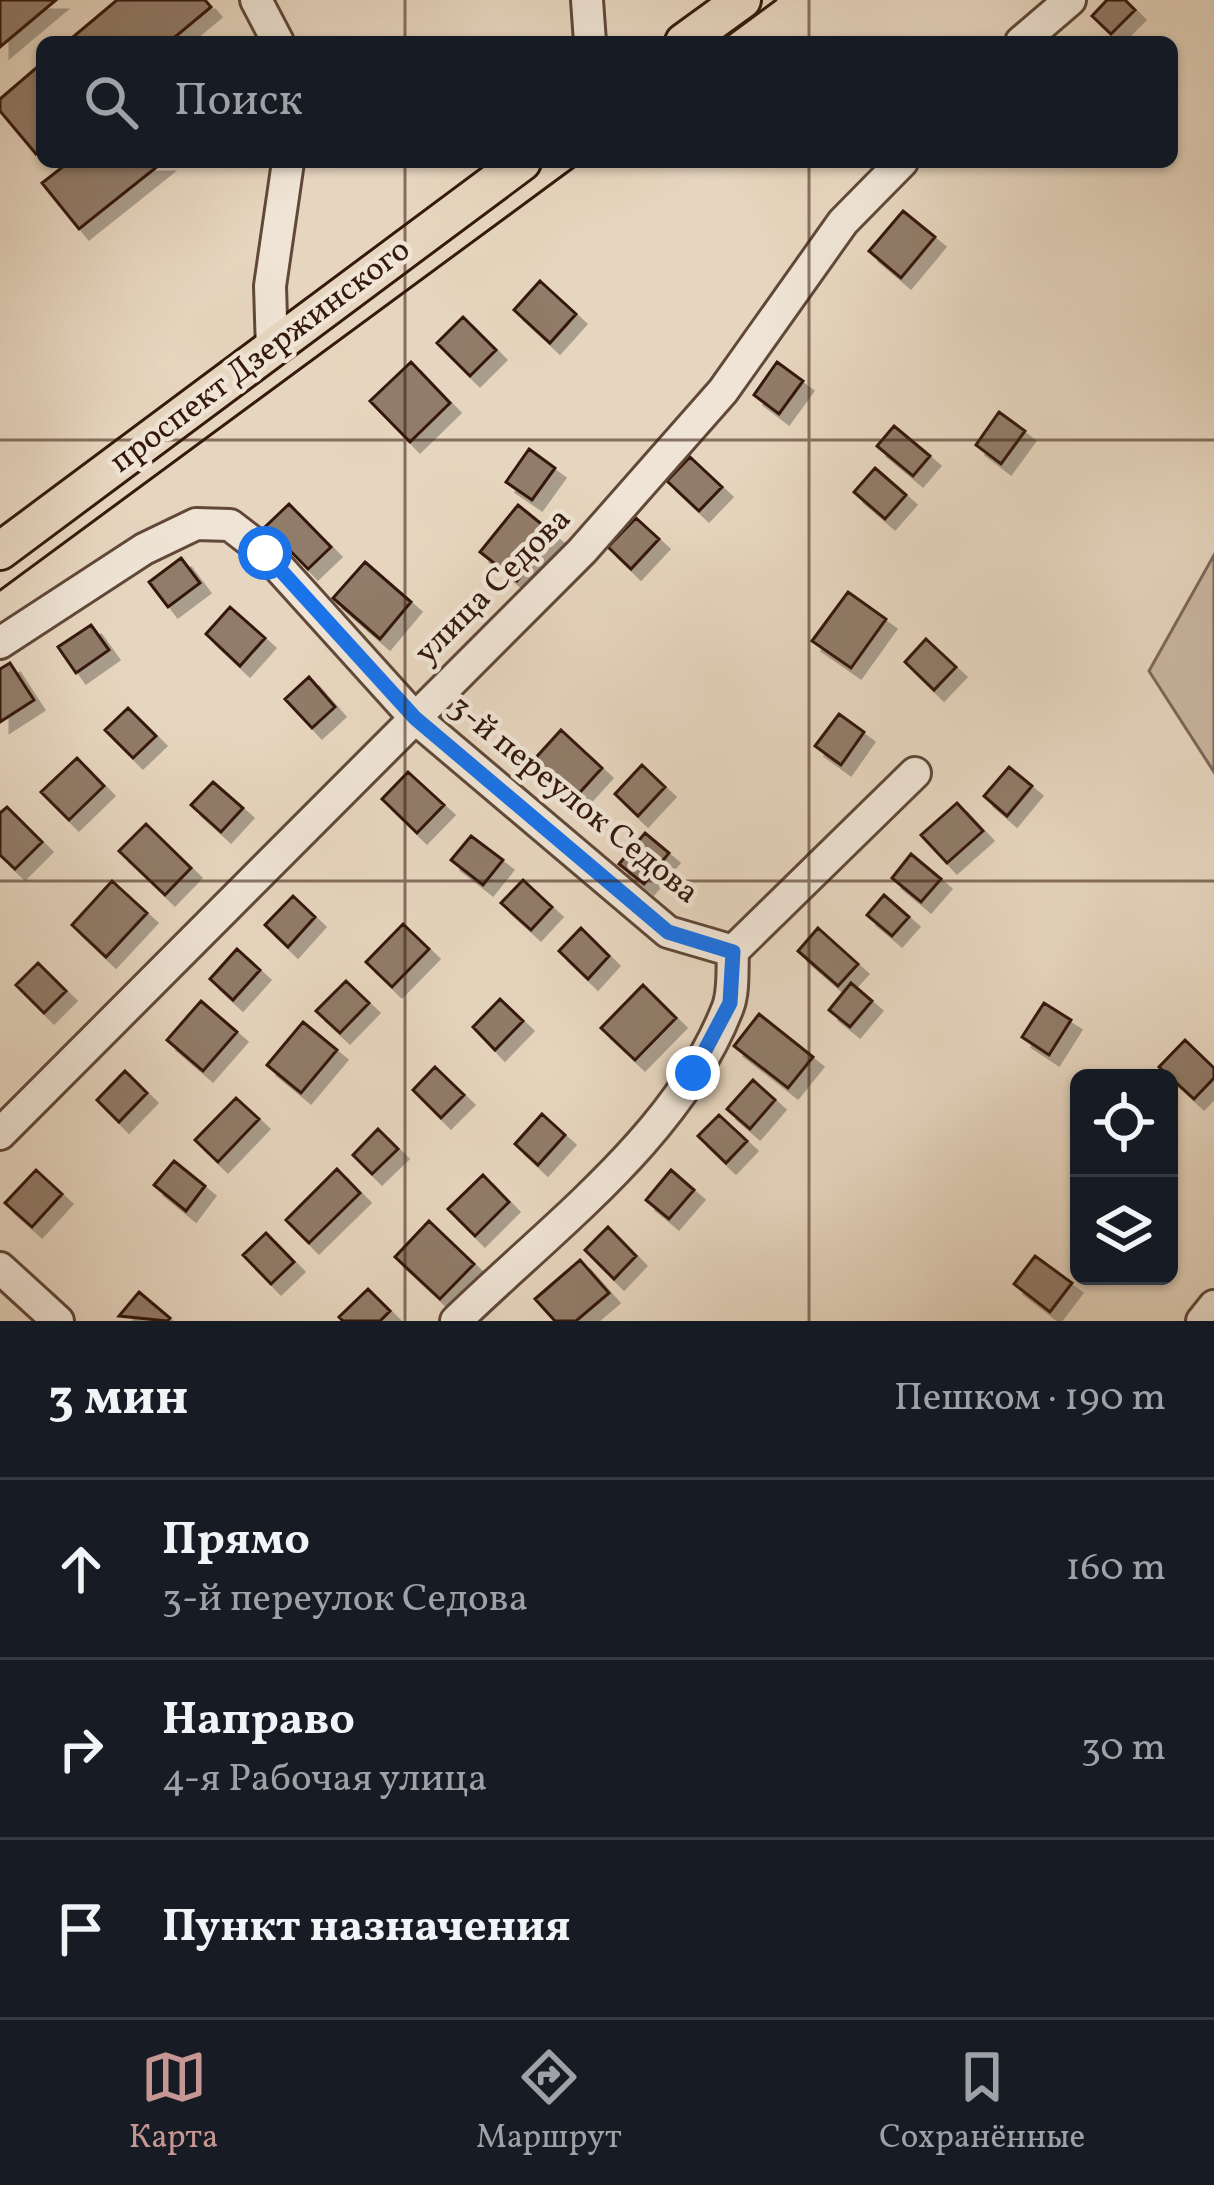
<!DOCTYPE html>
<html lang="ru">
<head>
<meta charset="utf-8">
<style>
	:root { --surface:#171b24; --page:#20242c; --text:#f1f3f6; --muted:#9ea1a6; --line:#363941; --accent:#c59692 }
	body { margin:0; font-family:Vollkorn,serif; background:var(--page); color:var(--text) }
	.controls { position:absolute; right:36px; bottom:36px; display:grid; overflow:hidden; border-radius:18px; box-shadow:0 3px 9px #0004 }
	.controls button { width:108px; height:108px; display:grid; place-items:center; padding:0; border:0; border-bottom:3px solid var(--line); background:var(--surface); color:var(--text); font:60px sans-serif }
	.stop { position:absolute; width:36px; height:36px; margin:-27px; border:9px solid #1a73e8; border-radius:50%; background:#fff }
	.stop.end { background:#1a73e8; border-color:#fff; box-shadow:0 3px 12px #0008 }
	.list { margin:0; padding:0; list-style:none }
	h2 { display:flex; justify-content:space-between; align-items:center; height:156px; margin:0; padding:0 48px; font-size:51px }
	h2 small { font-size:39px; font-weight:400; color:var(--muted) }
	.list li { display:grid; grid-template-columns:78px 1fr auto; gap:36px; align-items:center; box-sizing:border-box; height:180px; padding:0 48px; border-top:3px solid var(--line) }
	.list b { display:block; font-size:45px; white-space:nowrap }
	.list p { margin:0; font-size:39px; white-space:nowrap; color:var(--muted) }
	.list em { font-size:39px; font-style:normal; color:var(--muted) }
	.icon { flex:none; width:66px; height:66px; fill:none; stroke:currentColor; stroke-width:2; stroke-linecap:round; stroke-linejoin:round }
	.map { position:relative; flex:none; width:1214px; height:1321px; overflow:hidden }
	.search { position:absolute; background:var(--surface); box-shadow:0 3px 9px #0004; left:36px; right:36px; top:36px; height:132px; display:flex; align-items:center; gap:30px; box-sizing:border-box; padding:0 42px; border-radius:18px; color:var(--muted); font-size:45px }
	.sheet { height:696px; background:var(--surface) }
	nav { display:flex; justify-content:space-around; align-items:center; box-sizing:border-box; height:168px; border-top:3px solid var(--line); background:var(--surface); font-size:33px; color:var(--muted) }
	nav a { display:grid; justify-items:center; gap:6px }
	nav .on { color:var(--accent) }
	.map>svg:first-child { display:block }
</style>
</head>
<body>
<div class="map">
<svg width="1214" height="1321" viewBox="0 0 1214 1321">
	<defs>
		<filter id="shadow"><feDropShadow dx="10" dy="10" stdDeviation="0" flood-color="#0004"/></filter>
	</defs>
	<rect width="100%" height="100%" fill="#e7d6bf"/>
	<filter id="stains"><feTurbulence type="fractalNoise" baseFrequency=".00167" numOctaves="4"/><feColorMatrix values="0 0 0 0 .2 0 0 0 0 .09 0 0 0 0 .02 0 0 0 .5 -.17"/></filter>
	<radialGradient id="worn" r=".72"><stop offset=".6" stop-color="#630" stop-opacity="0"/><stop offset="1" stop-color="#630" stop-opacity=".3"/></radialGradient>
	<path fill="#c9b6a1" stroke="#7e6856" stroke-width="3" d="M 1214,555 L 1214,772 L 1149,671 Z"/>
	<path fill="#917b69" stroke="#34190c" stroke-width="3" filter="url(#shadow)" d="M 0,0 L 56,0 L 0,47 Z
		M 117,0 L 205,0 L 211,7 L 169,42 L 67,42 Z
		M 1107,0 L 1125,0 L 1135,10 L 1111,34 L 1092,16 Z
		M 42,63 L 42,150 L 36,154 L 0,111 L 0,99 Z
		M 69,162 L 163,162 L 79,229 L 42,183 Z
		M 903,211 L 935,237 L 901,278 L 869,251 Z
		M 540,281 L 576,314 L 550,343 L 514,310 Z
		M 463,317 L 496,350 L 470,376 L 437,343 Z
		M 411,362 L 450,403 L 410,442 L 370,401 Z
		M 777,362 L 803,381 L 779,414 L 754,395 Z
		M 999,412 L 1025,431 L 1001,464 L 976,445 Z
		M 894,426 L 930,456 L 913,476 L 877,446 Z
		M 529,449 L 555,468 L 532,500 L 506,482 Z
		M 690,457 L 722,487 L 699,511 L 667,481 Z
		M 875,468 L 906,495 L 885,519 L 854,492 Z
		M 289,504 L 331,547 L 308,569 L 266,526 Z
		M 518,505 L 555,535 L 517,581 L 480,552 Z
		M 636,518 L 659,539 L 631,569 L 608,547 Z
		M 181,558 L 200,583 L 168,607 L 149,582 Z
		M 365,562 L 411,602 L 380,639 L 333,598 Z
		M 848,592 L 886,619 L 851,668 L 812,641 Z
		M 230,607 L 265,638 L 240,666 L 206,634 Z
		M 91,625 L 109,650 L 76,673 L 58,647 Z
		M 926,639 L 956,667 L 934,690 L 905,662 Z
		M 10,663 L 34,700 L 0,722 L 0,669 Z
		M 309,677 L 335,707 L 312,728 L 285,699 Z
		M 128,708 L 156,736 L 133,758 L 105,730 Z
		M 839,714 L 864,732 L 841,765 L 815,746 Z
		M 561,730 L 602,768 L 572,801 L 531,763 Z
		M 77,758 L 104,786 L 69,820 L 41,792 Z
		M 642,765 L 665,787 L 638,816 L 615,794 Z
		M 1009,767 L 1032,786 L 1007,816 L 984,796 Z
		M 408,772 L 444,805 L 417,833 L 382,799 Z
		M 213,782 L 243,808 L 221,832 L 191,805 Z
		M 957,803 L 983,831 L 947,863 L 921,835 Z
		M 7,807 L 42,842 L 15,869 L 0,855 L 0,813 Z
		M 146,824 L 191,868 L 165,895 L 119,851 Z
		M 645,833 L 669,853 L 644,884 L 619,864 Z
		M 471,836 L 503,860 L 483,885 L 451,860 Z
		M 911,854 L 941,879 L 921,902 L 892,878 Z
		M 523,880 L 552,907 L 531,930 L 501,903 Z
		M 112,881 L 147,913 L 106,957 L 72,925 Z
		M 884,895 L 909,917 L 892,936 L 867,915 Z
		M 293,896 L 315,917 L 288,947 L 265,925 Z
		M 403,924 L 429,949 L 392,987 L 366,962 Z
		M 581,928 L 609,956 L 588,979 L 559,951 Z
		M 818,928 L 858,964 L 838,986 L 798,951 Z
		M 237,949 L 260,970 L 233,1000 L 210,979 Z
		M 38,963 L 66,991 L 44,1013 L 16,985 Z
		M 346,981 L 369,1003 L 340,1033 L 316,1011 Z
		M 851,983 L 872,1001 L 850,1027 L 829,1010 Z
		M 643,985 L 676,1018 L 635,1060 L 601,1028 Z
		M 500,999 L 523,1021 L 495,1050 L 473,1027 Z
		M 201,1001 L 237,1032 L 203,1071 L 167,1040 Z
		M 1044,1003 L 1071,1020 L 1049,1055 L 1022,1037 Z
		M 759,1014 L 813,1057 L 788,1088 L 734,1046 Z
		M 303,1022 L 337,1050 L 301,1093 L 267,1065 Z
		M 1185,1040 L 1214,1068 L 1214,1078 L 1194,1099 L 1159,1067 Z
		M 435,1067 L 464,1095 L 441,1118 L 413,1090 Z
		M 125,1071 L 147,1093 L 119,1122 L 97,1100 Z
		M 753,1080 L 775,1100 L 750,1129 L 727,1109 Z
		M 236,1098 L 259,1119 L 218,1162 L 195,1140 Z
		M 542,1114 L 565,1135 L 538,1165 L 515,1144 Z
		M 719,1115 L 747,1141 L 726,1163 L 698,1136 Z
		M 378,1129 L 398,1149 L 372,1174 L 353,1155 Z
		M 174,1161 L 205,1186 L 186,1211 L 154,1185 Z
		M 337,1169 L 360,1193 L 309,1243 L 286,1220 Z
		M 36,1170 L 62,1194 L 32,1227 L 5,1203 Z
		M 671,1170 L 694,1190 L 669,1219 L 646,1200 Z
		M 483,1175 L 509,1202 L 475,1236 L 448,1209 Z
		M 429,1221 L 474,1264 L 440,1299 L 395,1257 Z
		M 608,1227 L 636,1256 L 614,1279 L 585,1250 Z
		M 266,1233 L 294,1262 L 271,1284 L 243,1255 Z
		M 1035,1256 L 1072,1283 L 1050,1312 L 1014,1284 Z
		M 580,1260 L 609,1293 L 576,1321 L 555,1321 L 535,1299 Z
		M 368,1289 L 390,1311 L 380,1321 L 343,1321 L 339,1317 Z
		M 139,1292 L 170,1318 L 167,1321 L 119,1316 Z"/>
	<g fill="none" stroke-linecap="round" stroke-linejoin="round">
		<g stroke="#614839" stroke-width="36">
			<path id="minor" d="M 256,0 L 278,42
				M 587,0 L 590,42
				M 1021,42 L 1070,0
				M 272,350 L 270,286 L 288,162
				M 0,643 L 144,549 L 196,524 L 230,525 L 265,552 L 415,718 L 668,932 L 733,951 C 732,969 734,991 728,1007 C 679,1135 551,1228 456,1321
				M 733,951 L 915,773
				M 0,1134 L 582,551 L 723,391 L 843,222 L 902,162
				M 0,1268 L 58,1321
				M 1202,1321 L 1214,1306"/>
		</g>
		<g stroke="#34190c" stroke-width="42">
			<path id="major" d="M 684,42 L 742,0
				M 0,551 L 522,162"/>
		</g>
		<use href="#minor" stroke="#efe4d5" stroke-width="30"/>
		<use href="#major" stroke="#e7d6bf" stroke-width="36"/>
		<path stroke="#34190c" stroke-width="3" d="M 719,42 L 776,0
			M 0,590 L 581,162"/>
	</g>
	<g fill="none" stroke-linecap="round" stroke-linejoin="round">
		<path stroke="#1a73e8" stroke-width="15" d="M 265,553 L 415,718 L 668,932 L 733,952 L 730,1003 L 693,1073"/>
	</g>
	<path fill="none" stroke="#34190c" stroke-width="3" stroke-opacity="0.55" d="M 405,0 L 405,42M 809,0 L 809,42M 405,162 L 405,1321M 809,162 L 809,1321M 0,440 L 1214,440M 0,881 L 1214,881"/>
	<g text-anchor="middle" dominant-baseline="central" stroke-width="9" stroke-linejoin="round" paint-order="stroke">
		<g font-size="33" fill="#34190c" stroke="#efe4d5">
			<text transform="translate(261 357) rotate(-37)">проспект Дзержинского</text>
			<text transform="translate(494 587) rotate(-45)">улица Седова</text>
			<text transform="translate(573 801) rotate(39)">3-й переулок Седова</text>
		</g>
	</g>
	<rect width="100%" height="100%" filter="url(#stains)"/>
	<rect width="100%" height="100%" fill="url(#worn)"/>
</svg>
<div class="controls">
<button><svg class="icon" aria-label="locate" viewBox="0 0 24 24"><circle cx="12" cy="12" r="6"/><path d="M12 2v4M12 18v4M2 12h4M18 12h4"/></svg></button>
<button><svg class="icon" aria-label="layers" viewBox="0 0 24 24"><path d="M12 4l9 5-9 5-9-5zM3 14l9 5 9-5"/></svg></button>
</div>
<div class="stop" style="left:265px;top:553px"></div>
<div class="stop end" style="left:693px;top:1073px"></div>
<div class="search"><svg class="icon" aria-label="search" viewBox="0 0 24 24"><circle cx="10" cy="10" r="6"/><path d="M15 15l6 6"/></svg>Поиск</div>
</div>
<section class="sheet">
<h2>3 мин<small>Пешком · 190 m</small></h2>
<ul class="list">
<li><svg class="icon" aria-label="ahead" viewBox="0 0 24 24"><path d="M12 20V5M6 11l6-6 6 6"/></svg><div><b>Прямо</b><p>3-й переулок Седова</p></div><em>160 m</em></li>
<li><svg class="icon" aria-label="right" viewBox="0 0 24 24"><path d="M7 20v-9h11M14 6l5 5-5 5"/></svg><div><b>Направо</b><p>4-я Рабочая улица</p></div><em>30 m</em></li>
<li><svg class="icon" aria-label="arrive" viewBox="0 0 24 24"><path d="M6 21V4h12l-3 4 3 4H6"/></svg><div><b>Пункт назначения</b></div></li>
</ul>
</section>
<nav>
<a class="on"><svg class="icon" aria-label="map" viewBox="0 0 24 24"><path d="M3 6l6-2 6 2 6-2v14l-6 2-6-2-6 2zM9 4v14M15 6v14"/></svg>Карта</a>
<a><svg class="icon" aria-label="directions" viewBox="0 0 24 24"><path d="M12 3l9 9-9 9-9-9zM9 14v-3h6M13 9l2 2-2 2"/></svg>Маршрут</a>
<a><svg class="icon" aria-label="saved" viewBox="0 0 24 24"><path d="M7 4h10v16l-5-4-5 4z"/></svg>Сохранённые</a>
</nav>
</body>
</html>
